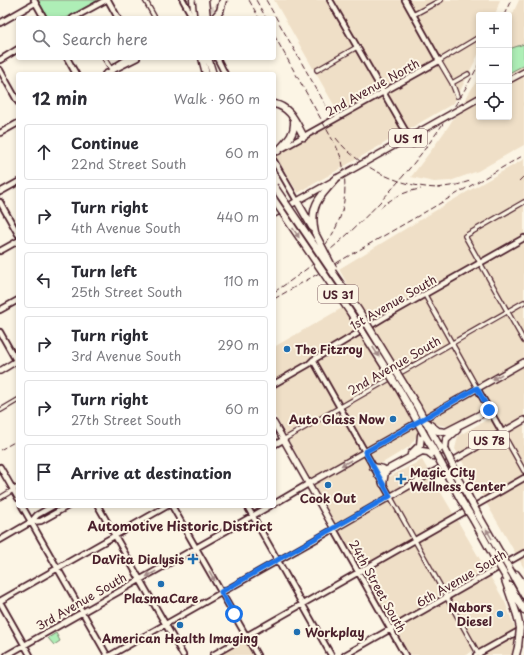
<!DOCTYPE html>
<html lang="en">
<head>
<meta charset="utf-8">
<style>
	:root { --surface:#fff; --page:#f2f2f3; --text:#2b2b33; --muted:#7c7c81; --line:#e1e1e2 }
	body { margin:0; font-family:"Playpen Sans",sans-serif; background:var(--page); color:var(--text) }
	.controls { position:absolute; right:12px; top:12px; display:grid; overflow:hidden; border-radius:4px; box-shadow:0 2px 6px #0003 }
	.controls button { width:36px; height:36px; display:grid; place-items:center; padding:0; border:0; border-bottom:1px solid var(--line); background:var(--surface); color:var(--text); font:20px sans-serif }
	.stop { position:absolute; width:12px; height:12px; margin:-9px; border:3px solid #1a73e8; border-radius:50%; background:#fff }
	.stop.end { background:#1a73e8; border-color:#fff; box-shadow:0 1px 4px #0008 }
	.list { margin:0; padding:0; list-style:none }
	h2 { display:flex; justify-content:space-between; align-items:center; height:52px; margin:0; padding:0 16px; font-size:17px }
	h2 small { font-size:13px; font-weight:400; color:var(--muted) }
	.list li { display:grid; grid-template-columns:26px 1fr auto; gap:12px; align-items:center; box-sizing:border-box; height:56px; margin:0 8px 8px; padding:0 8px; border:1px solid var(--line); border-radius:4px }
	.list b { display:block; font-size:15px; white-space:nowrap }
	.list p { margin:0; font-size:13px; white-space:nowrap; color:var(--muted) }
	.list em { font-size:13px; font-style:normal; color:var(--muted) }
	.icon { flex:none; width:22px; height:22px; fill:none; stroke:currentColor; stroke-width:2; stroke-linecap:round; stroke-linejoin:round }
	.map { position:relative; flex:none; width:524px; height:655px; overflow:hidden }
	.search { position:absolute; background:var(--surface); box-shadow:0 2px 6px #0003; left:16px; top:16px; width:260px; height:44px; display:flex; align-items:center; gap:10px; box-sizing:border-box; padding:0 14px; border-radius:4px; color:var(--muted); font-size:15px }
	.panel { position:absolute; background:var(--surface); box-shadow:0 2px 6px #0003; left:16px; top:72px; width:260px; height:436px; border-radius:4px }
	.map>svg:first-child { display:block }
</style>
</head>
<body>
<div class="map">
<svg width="524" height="655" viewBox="0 0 524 655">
	<rect width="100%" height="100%" fill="#fcf5e5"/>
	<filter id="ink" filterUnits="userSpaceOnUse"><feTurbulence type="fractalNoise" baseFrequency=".025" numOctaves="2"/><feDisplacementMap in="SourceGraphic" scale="8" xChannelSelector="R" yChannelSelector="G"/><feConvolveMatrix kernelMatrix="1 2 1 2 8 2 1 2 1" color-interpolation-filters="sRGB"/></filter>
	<g filter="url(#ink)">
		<path fill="#efdfc7" d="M 274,0 L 500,0 L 495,15 L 479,15 L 479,53 L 454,103 L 298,193 L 275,155 L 342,119 Z
			M 519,0 L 524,0 L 524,145 L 478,171 L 450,181 L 434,182 L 411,177 L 430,152 L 448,127 L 479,77 L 479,117 L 509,117 L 509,22 Z
			M 524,159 L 524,568 L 455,449 L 458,436 L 488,419 L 482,408 L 449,427 L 437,424 L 416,437 L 409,447 L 379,465 L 387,478 L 422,460 L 505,602 L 517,634 L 513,655 L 482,655 L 478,648 L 466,655 L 410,655 L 274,414 L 274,347 L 356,300 L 339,269 L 448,203 Z
			M 247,636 L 257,655 L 214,655 Z"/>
		<path fill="#aeeeb6" stroke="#7c8670" d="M 38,0 L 98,0 L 66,18 L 48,18 Z
			M 524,44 L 524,65 L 509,73 L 509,49 Z
			M 56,506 L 64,506 L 40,519 L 36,520 L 38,516 Z
			M 56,633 L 60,641 L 54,645 L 48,638 Z"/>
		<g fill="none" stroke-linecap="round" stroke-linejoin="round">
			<path stroke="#d8cac0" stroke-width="4.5" stroke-dasharray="4.5 2" stroke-linecap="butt" d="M 204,13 L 228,0"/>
			<g stroke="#4a1f2b" stroke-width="6">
				<path id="street" d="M 145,0 L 155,18
					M 413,15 L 441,0
					M 187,18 L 191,15
					M 104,58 L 111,69
					M 317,70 L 357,47
					M 452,83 L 468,74
					M 457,96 L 452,83 L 439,61 L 479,37
					M 524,202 L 465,236 L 524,341
					M 425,295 L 477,388
					M 1,410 L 18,400
					M 502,432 L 524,471
					M 283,440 L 524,302
					M 390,496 L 479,655
					M 0,498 L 18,487"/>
			</g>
			<g stroke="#4a1f2b" stroke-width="8">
				<path id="secondary" d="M 34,0 L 44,18
					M 108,0 L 118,18
					M 183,0 L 193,18
					M 330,0 L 413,144
					M 73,18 L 106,0
					M 0,23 L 35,3
					M 67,58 L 76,74
					M 217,58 L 225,74
					M 0,60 L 18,49
					M 113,68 L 129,58
					M 0,70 L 18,102
					M 105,74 L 137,58
					M 0,133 L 18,123
					M 274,153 L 439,61 L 405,0
					M 274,161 L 297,201
					M 0,192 L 18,182
					M 0,202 L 18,234
					M 0,251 L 18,241
					M 0,310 L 18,300
					M 0,332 L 18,364
					M 313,360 L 390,496
					M 274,384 L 309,364 L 313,360 L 383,318 L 524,238
					M 477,388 L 502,432
					M 274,445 L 283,440
					M 0,467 L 18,498
					M 274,504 L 308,484
					M 22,506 L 107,655
					M 98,506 L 183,655
					M 172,506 L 257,655
					M 247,506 L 331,655
					M 31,522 L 41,521 L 68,506
					M 0,540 L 31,522 L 37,515 L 53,506
					M 0,601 L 167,506
					M 0,602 L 30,655
					M 7,655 L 270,506
					M 111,655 L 334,529 L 405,655
					M 213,655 L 524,478
					M 345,655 L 524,553
					M 476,655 L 524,628"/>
			</g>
			<g stroke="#4a1f2b" stroke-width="8">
				<path id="primary" d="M 509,80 L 524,72
					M 274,214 L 333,181
					M 0,371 L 18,360
					M 274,423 L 334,529 L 524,420
					M 308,484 L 524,362"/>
			</g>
			<g stroke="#4a1f2b" stroke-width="9">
				<path id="highway" d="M 193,0 L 195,18
					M 214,18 L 220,11
					M 202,58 L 206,74
					M 208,58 L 213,74
					M 274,104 C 291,107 296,123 304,137
					M 278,151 C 286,142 295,135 294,122
					M 297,201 L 312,227
					M 315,233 C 309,206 319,197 337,178
					M 405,386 L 417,406
					M 399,389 L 411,410
					M 425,421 L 438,431 L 446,432 L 489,410
					M 427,424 L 442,451
					M 424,434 L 436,454
					M 445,449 L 446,440 L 457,430
					M 411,454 L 420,445 L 421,435
					M 373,467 L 383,469
					M 455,474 L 468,496
					M 378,475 L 422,451 L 428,452 L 433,456
					M 449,478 L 461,500
					M 383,484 L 385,472
					M 480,518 L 499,551
					M 474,521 L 493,555
					M 516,574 L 524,585
					M 513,575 L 524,595
					M 505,580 L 517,615
					M 510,586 L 524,610
					M 516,655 L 518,647"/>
			</g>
			<use href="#street" stroke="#fcf5e5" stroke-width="3.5"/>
			<use href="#secondary" stroke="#fcf5e5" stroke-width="4.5"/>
			<use href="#primary" stroke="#fcf5e5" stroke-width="5"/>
			<use href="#highway" stroke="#fcf5e5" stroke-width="6"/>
			<path stroke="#4a1f2b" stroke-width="1" stroke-dasharray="6 3" stroke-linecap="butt" d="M 249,0 L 259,18
				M 256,0 L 266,18
				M 266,0 L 329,111
				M 504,15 L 511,0
				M 274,35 L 336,146 C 339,152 342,159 343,166 C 349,201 341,227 319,253
				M 336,138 C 360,169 403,188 441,188
				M 519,181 L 524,176
				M 437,188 L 457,185 L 470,181
				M 380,208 C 392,198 405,191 421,189
				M 274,292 C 357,238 433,152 479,64
				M 274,299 L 524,155
				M 0,450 L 18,440"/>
			<g stroke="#4a1f2b" stroke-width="8" stroke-linecap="butt">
				<path id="primary-bridge" d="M 337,178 L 479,98"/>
			</g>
			<g stroke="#4a1f2b" stroke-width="9" stroke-linecap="butt">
				<path id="highway-bridge" d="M 199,0 L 201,18
					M 205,0 L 207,18
					M 220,11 L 223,0
					M 274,186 L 359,311 L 405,386
					M 274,200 L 350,312 L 399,389
					M 316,235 L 333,268
					M 417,406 L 425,421
					M 411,410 L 424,434
					M 445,449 L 457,474
					M 436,454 L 449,478
					M 468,496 L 480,518
					M 461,500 L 474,521
					M 499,551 L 513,575
					M 493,555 L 507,579
					M 517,615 L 520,628 L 518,647"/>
			</g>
			<use href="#primary-bridge" stroke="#fcf5e5" stroke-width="5"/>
			<use href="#highway-bridge" stroke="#fcf5e5" stroke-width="6"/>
		</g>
		<defs><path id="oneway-solid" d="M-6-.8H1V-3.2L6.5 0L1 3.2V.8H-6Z"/></defs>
		<g fill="#a38a88">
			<use href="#oneway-solid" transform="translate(296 233) rotate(56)"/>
			<use href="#oneway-solid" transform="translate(376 352) rotate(57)"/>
			<use href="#oneway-solid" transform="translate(497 377) rotate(150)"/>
			<use href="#oneway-solid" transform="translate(346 463) rotate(150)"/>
			<use href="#oneway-solid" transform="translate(489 534) rotate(-120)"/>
			<use href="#oneway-solid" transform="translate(151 574) rotate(151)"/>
			<use href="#oneway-solid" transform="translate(212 576) rotate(61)"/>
		</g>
	</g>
	<g fill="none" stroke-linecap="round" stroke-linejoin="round" filter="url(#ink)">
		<path stroke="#1a73e8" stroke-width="5" d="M 234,614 L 221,592 L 390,496 L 365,452 L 477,388 L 489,410"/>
	</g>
	<g fill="#1f6fb2" stroke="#fcf5e5" stroke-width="1.5">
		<circle cx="287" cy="349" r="4"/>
		<circle cx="393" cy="419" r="4"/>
		<path d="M399 473h4v4h4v4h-4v4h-4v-4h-4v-4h4z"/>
		<circle cx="328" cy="485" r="4"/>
		<path d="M191 553h4v4h4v4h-4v4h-4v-4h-4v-4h4z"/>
		<circle cx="161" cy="584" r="4"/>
		<circle cx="500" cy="614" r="4"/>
		<circle cx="180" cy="625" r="4"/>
		<circle cx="297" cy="632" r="4"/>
	</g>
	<g text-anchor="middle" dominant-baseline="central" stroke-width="4" stroke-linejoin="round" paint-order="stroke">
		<g fill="#fcf5e5" stroke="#7f5f63" stroke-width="1">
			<rect x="389" y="129" width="38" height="18" rx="3"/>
			<rect x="318" y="285" width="40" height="18" rx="3"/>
			<rect x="469" y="431" width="40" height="18" rx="3"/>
		</g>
		<g font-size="11" font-weight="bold" fill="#4a1f2b">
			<text x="408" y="138">US 11</text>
			<text x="338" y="294">US 31</text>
			<text x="489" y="440">US 78</text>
		</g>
		<g font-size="12" fill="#4a1f2b" stroke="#fcf5e5">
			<text transform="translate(372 87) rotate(-29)">2nd Avenue North</text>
			<text transform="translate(393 302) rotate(-30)">1st Avenue South</text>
			<text transform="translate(394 365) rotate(-30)">2nd Avenue South</text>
			<text transform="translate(461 578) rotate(-30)">6th Avenue South</text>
			<text transform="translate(378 586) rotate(61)">24th Street South</text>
			<text transform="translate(81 601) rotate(-30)">3rd Avenue South</text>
		</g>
		<g font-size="12" font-weight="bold" fill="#4a1f2b" stroke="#fcf5e5" text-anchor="start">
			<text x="295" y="349">The Fitzroy</text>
			<text x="385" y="419" text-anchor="end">Auto Glass Now</text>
			<text x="410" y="472">Magic City<tspan x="410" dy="14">Wellness Center</tspan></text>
			<text x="328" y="498" text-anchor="middle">Cook Out</text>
			<text x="184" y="559" text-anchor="end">DaVita Dialysis</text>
			<text x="161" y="598" text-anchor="middle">PlasmaCare</text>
			<text x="492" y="607" text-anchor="end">Nabors<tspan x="492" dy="14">Diesel</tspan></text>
			<text x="305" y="632">Workplay</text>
			<text x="180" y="638" text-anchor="middle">American Health Imaging</text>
		</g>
		<g font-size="13" font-weight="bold" fill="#4a1f2b" stroke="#fcf5e5">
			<text x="180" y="525">Automotive Historic District</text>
		</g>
	</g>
</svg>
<div class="controls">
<button>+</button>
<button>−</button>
<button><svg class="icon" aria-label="locate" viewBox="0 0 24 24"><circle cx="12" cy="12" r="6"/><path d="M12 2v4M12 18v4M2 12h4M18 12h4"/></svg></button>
</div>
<div class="stop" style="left:234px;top:614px"></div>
<div class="stop end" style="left:489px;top:410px"></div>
<div class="search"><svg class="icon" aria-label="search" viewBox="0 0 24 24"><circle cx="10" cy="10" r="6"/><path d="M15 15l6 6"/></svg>Search here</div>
<section class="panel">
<h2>12 min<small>Walk · 960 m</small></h2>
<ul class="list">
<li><svg class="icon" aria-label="ahead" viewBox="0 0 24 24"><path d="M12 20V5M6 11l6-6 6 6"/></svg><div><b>Continue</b><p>22nd Street South</p></div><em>60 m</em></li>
<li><svg class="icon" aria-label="right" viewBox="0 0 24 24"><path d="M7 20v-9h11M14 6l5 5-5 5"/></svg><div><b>Turn right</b><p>4th Avenue South</p></div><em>440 m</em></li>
<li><svg class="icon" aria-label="left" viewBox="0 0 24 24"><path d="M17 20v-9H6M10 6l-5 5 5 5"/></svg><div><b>Turn left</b><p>25th Street South</p></div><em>110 m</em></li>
<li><svg class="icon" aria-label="right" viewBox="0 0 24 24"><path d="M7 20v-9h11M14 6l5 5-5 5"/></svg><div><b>Turn right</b><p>3rd Avenue South</p></div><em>290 m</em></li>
<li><svg class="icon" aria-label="right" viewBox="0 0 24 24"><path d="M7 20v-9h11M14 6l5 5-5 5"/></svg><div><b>Turn right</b><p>27th Street South</p></div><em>60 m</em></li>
<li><svg class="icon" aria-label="arrive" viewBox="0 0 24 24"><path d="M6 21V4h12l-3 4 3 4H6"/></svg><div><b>Arrive at destination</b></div></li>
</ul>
</section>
</div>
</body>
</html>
